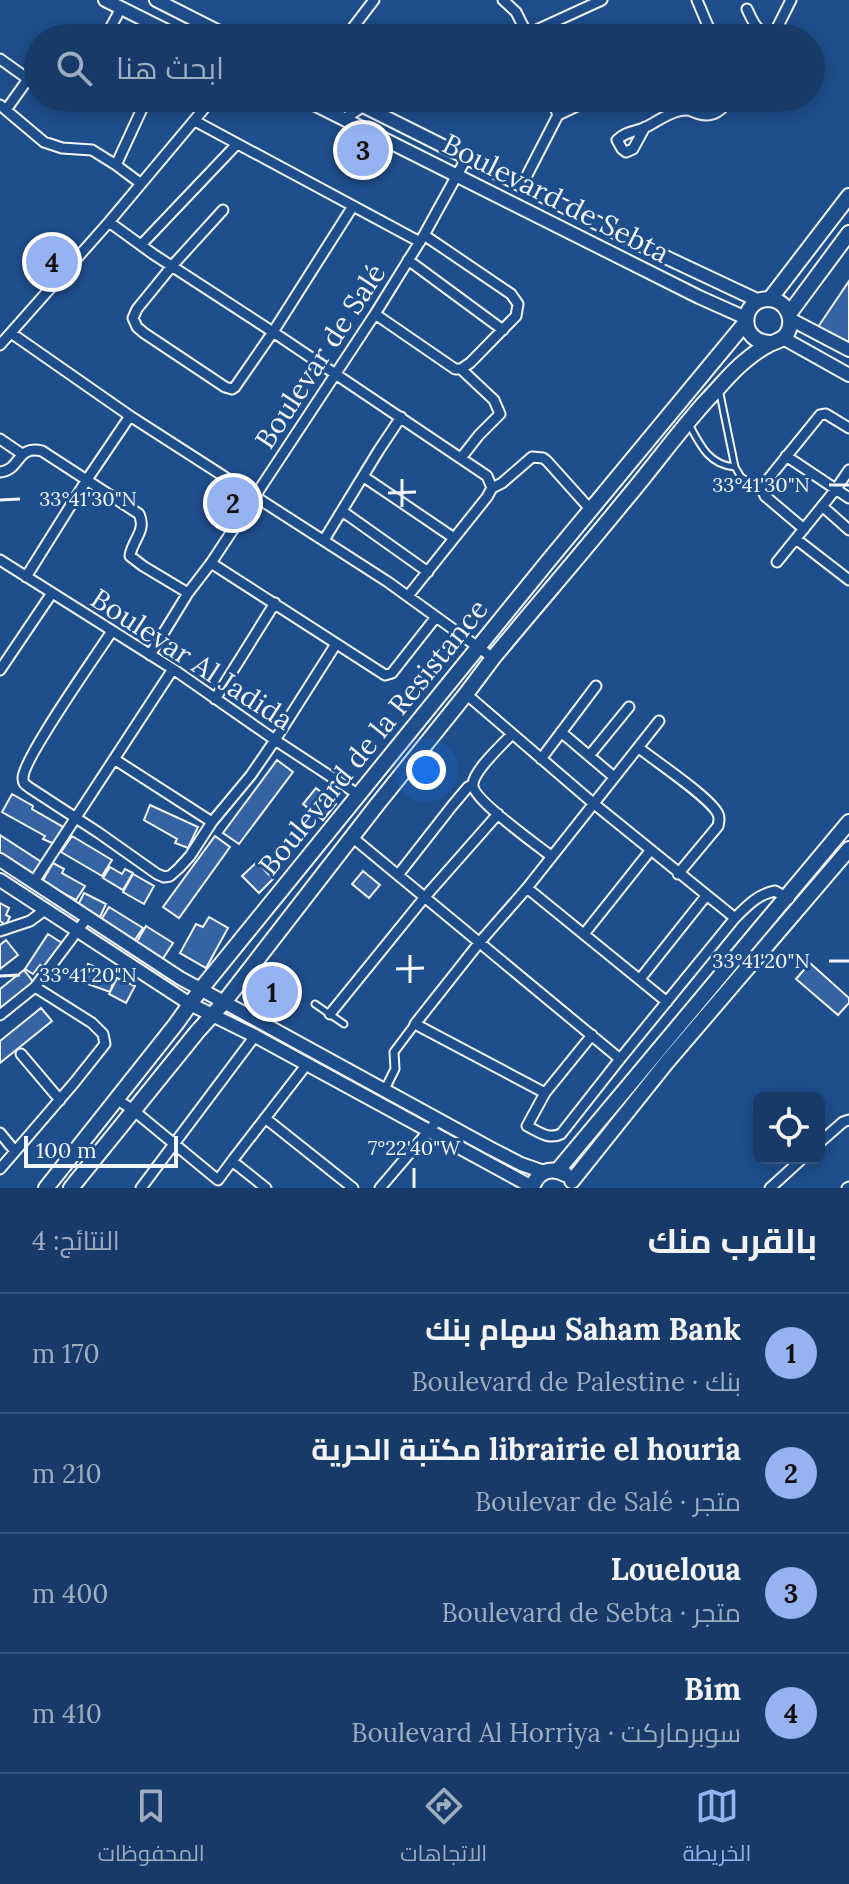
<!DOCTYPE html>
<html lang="ar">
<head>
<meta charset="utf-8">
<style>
	:root { --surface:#173a69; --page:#244571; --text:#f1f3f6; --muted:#9eadc0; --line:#36547d; --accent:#95b2f1 }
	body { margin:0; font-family:Lora,Cairo,serif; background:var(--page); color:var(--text); direction:rtl }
	.controls { position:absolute; right:24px; bottom:24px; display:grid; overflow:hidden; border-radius:12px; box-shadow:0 4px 20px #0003 }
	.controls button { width:72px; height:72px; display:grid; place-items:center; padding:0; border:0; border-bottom:2px solid var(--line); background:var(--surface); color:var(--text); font:40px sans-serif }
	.scale { position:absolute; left:24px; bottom:20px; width:154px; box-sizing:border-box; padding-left:8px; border:4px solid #f2f6ff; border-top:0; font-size:22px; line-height:28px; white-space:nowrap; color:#f2f6ff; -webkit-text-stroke:6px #1f4e8c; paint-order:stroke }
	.you { position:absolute; left:426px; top:770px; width:28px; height:28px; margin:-20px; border:6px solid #fff; border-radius:50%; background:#1a73e8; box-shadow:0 0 0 12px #1a73e833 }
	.badge { display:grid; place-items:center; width:52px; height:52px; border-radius:50%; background:var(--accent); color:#111; font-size:26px; font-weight:700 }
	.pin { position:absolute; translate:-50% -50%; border:4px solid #fff; box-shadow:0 2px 8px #0006 }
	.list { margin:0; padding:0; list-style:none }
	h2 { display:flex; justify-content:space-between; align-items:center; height:104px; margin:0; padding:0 32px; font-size:34px }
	h2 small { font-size:26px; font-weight:400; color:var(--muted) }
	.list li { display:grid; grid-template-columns:52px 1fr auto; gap:24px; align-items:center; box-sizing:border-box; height:120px; padding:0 32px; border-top:2px solid var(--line) }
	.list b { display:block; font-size:30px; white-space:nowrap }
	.list p { margin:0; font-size:26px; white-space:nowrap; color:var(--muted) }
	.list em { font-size:26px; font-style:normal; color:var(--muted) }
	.icon { flex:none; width:44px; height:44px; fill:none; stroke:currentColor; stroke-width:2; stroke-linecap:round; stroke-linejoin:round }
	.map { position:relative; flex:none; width:849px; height:1188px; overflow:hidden; direction:ltr }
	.search { position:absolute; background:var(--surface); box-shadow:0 4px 20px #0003; left:24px; right:24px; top:24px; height:88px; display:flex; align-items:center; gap:20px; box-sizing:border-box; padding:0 28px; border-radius:44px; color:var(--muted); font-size:30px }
	.sheet { height:584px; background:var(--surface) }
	nav { display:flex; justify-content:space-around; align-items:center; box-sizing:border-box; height:112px; border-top:2px solid var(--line); background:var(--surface); font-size:22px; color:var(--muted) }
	nav a { display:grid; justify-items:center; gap:4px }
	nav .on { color:var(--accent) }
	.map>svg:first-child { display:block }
</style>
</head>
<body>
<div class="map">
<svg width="849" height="1188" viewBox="0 0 849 1188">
	<rect width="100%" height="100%" fill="#1f4e8c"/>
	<path fill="#3563a3" stroke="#f2f6ff" stroke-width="2" d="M 849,281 L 849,342 L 818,327 Z
		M 277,760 L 293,772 L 239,844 L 223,833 Z
		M 316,788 L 336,804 L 323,820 L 303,804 Z
		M 12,794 L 33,806 L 32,809 L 63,827 L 54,844 L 43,839 L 45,836 L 2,812 Z
		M 150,805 L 198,827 L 188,848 L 175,843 L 177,839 L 144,820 Z
		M 0,835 L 43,863 L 35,875 L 0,853 Z
		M 72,836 L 112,860 L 102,876 L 61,852 Z
		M 215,836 L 230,847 L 179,918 L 163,907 Z
		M 257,862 L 273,879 L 259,893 L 242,876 Z
		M 53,863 L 64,869 L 62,873 L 85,886 L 76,900 L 42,882 Z
		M 110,867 L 122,874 L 125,869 L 133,873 L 123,890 L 103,878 Z
		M 363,871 L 380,885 L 369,898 L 352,884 Z
		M 133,874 L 154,886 L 144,904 L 123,892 Z
		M 84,893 L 106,904 L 100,917 L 78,905 Z
		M 0,903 L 9,908 L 6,915 L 10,917 L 6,925 L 0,921 Z
		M 109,907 L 143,928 L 134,941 L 101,920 Z
		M 209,917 L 228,928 L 206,968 L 180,953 L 196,924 L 203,927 Z
		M 146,926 L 173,943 L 162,960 L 136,943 Z
		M 48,934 L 62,943 L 45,969 L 40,965 L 33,974 L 25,969 Z
		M 6,940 L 18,955 L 0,969 L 0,945 Z
		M 810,963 L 849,998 L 849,1003 L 838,1015 L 796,979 Z
		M 88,964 L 116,974 L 110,992 L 82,982 Z
		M 24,970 L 34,983 L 0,1010 L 0,989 Z
		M 117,978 L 135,986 L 126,1003 L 109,994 Z
		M 280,980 L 295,994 L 283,1008 L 267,993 Z
		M 41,1008 L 52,1021 L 0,1063 L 0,1041 Z"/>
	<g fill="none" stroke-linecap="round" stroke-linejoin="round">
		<g stroke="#f2f6ff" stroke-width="9">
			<path id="service" d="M 719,389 L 735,467 L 741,477 L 761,489
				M 689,424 C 700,445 709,465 735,467
				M 315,1004 L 344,1024"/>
		</g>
		<g stroke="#f2f6ff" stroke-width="11">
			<path id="pedestrian" d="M 384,1091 L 395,1069 L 394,1052 L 415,1024"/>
		</g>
		<g stroke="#f2f6ff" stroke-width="13">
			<path id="minor" d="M 503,0 L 516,12 L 529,38
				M 697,0 L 713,38
				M 747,9 C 753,22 756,32 772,34 L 776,30 L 791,0
				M 105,38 L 121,8
				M 345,38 L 374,0
				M 519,38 L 602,0
				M 0,59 L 28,79 L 38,85
				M 185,98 L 205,107
				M 551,98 L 558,115
				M 0,105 L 44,142 L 62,148 L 92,150 L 116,165 L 140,183
				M 6,110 L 28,79
				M 344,119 L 376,98
				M 195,121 L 420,242
				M 645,127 L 633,149 L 626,152 L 622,149 L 617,140 C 626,131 635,132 646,127 C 658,121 672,110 687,110 C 691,110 695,113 699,114 C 714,118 723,109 731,98
				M 116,165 L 147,98
				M 522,185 L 558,115 L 594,98
				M 223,210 L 172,266 L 137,309 L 133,318 L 137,327 L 144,333 L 225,387 L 232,389 L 235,387 L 273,332 L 353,206
				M 109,222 L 153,254 L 273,332 L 487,476 L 492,488 L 487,497 L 408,596
				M 141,245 L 237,144
				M 408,260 L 503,330
				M 375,314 L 455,369 L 461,369 L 470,363 L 516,316 L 518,304 L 511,294 L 424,235
				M 11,333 L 130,416 L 388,582 L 493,658
				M 0,345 L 109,222 L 213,98
				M 0,439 L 22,454
				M 786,456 L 849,498
				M 461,458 L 479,435 L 500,414 L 494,400 L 461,369
				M 0,472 C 21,470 16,445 42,451 L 139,514 C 147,531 132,540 130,556 L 143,566 L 188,593
				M 364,477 L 454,538
				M 492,488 L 502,483 L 532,457 L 543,458 L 547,461 L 591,510
				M 822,506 L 849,530
				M 342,511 L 428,572
				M 804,529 L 765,496 L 762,489 L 769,478 L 820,415 L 826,414 L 849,428
				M 796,539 L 849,580
				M 324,540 L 379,450 L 401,417
				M 0,560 L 173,669 L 275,740 L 359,795
				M 777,562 L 836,489 L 849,470
				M 211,563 L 385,675 L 392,673 L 436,617
				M 26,577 L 86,481 L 130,416
				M 112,631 C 98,653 22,760 23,778 C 23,784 25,784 30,788 L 99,833 L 157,874 L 164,877 L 170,876 L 179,868 L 190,856 L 212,822 L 251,775 L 275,740 L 336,644
				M 150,655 L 188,593 L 211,563 L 375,314 L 424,235 L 467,157
				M 0,670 L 52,593
				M 466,694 L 593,803 L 735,918
				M 215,699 L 275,603
				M 561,732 L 614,777
				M 512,734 C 503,744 474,770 473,784 C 471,798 538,846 551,856
				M 639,748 C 655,761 711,798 718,814 C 720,818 719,821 718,826 L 678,874
				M 589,756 L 629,707
				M 114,759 L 212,822
				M 541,759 L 596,686
				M 352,837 L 620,1059
				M 398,875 L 452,806 L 468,787 L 473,784
				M 33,883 L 173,669
				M 527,888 L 667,1002
				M 0,931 L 30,921 L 45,910
				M 584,934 L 650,851
				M 640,979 L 706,896
				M 330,1014 L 424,898 L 498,814
				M 0,1015 L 35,987 L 87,918
				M 592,1035 L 545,1093 L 527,1126 C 539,1132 548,1140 561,1134 L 620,1059 L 735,918 C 747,906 758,894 775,891 L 789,899
				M 21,1054 L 60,1100
				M 545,1093 L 415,1024 L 479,943 L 527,888 L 659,721
				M 115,1098 L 133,1110 L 218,1180 L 232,1161 L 266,1188
				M 265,1118 L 353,1188
				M 0,1133 L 14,1150
				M 819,1143 L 843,1122 L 849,1120
				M 232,1161 L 307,1064
				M 0,1169 L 74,1083 L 105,1044 L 103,1034 L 92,1023 L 35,987
				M 141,1188 L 255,1036
				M 380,1188 L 438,1120
				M 770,1188 L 803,1158
				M 847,1188 L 849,1187"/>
		</g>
		<g stroke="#f2f6ff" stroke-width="16">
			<path id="tertiary" d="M 105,0 L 181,38
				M 156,0 L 231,38
				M 302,98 L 699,297 L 746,318
				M 347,98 L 659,254 L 759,301
				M 790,319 L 849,350
				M 783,338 L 849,375
				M 0,860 L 180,978 L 490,1148 L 521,1164 L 544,1172
				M 0,880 L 190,1004 L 255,1036 L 532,1187"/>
		</g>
		<g stroke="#f2f6ff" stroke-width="18">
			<path id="secondary" d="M 770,299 L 849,196
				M 789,314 L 849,233
				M 558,1170 L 849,822
				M 572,1181 L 667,1062 L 849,849
				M 46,1188 L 176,1024 L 201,989 L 545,565 L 746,322
				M 71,1188 L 197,1032 L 225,1001 L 376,806 L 466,694 L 493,658 C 537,605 582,553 626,499 C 653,467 678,432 707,400 C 719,388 731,372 745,361 C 752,355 762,348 770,344 C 776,341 781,341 786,335 C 796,321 787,300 769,299 C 739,299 738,343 771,343
				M 532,1188 C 537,1172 550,1166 565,1174"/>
		</g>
		<use href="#service" stroke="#1f4e8c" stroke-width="5"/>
		<use href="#pedestrian" stroke="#1f4e8c" stroke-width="7"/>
		<use href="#minor" stroke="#1f4e8c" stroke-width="9"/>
		<use href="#tertiary" stroke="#1f4e8c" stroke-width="12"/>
		<use href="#secondary" stroke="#1f4e8c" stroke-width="14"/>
	</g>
	<path fill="none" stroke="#f2f6ff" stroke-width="3" d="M 402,479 L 402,507M 829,485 L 849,485M 388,493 L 416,492M 0,500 L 20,499M 410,955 L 410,983M 829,961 L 849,961M 396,969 L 424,968M 0,976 L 20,975M 414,1168 L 414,1188"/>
	<g text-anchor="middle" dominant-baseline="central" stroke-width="6" stroke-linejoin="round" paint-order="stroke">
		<g font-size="28" fill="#f2f6ff" stroke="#1f4e8c">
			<text transform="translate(556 198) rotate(27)">Boulevard de Sebta</text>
			<text transform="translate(320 356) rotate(-57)">Boulevar de Salé</text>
			<text transform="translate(192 659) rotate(33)">Boulevar Al Jadida</text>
			<text transform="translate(373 737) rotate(-51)">Boulevard de la Resistance</text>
		</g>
	</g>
	<g font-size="20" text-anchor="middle" fill="#f2f6ff" stroke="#1f4e8c" stroke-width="6" stroke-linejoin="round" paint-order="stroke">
		<text x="761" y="492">33°41'30"N</text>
		<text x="88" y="506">33°41'30"N</text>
		<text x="761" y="968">33°41'20"N</text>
		<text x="88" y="982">33°41'20"N</text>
		<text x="414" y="1155">7°22'40"W</text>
	</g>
</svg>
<div class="controls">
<button><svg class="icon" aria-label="locate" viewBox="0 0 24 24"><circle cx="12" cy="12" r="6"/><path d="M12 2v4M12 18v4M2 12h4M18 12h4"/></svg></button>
</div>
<div class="scale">100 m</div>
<div class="you"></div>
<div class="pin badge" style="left:272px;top:992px">1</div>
<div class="pin badge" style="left:233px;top:503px">2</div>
<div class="pin badge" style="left:363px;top:150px">3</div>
<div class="pin badge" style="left:52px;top:262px">4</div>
<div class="search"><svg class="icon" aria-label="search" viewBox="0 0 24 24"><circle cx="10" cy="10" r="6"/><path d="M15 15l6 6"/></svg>ابحث هنا</div>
</div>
<section class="sheet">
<h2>بالقرب منك<small>النتائج: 4</small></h2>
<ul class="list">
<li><span class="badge">1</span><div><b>Saham Bank سهام بنك</b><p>بنك · Boulevard de Palestine</p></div><em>170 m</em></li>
<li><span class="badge">2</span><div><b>librairie el houria مكتبة الحرية</b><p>متجر · Boulevar de Salé</p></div><em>210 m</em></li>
<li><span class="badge">3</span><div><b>Loueloua</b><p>متجر · Boulevard de Sebta</p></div><em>400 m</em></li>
<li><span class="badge">4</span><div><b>Bim</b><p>سوبرماركت · Boulevard Al Horriya</p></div><em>410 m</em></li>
</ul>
</section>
<nav>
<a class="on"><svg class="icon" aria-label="map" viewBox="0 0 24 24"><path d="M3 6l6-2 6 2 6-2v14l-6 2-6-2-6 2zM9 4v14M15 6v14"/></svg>الخريطة</a>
<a><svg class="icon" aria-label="directions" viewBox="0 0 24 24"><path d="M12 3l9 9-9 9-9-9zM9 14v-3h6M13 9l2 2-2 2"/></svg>الاتجاهات</a>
<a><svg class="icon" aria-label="saved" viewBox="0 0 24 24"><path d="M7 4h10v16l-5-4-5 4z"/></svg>المحفوظات</a>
</nav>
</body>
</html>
